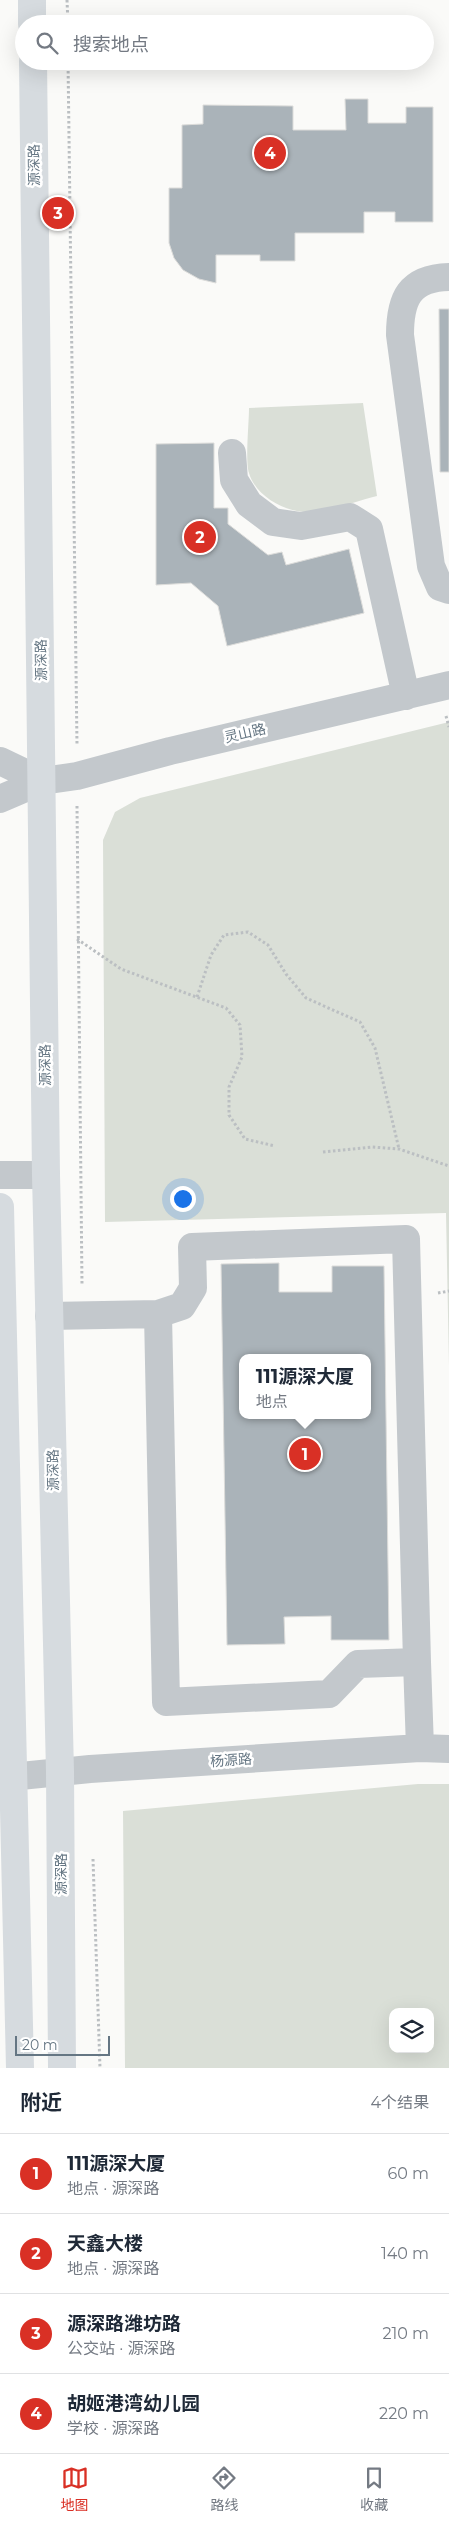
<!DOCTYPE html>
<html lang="zh">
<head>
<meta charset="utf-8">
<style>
	:root { --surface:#fff; --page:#f2f2f3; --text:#1f2937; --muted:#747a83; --line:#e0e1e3; --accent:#d93025 }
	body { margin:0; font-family:Montserrat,"Noto Sans SC",sans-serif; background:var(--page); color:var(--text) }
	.controls { position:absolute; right:15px; bottom:15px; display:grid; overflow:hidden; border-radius:10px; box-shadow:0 5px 20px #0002 }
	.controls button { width:45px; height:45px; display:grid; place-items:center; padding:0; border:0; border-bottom:1px solid var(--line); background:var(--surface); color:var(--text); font:25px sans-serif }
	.scale { position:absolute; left:15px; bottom:12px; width:95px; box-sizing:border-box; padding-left:5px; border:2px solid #657683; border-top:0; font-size:14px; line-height:18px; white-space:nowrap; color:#657683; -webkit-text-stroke:4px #fff; paint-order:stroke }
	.you { position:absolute; left:182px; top:1198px; width:18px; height:18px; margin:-12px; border:4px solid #fff; border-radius:50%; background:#1a73e8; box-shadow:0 0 0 8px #1a73e833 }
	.badge { display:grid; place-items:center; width:32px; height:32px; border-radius:50%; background:var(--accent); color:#fff; font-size:16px; font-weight:700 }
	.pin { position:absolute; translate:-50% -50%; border:2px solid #fff; box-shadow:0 1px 5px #0006 }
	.popup { position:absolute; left:239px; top:1354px; width:132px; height:65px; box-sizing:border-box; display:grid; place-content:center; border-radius:10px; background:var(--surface); filter:drop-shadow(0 1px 4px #0005); font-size:16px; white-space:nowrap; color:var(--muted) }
	.popup b { font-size:19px; color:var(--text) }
	.popup::after { content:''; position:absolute; left:50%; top:100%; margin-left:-10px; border:10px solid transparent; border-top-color:var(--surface) }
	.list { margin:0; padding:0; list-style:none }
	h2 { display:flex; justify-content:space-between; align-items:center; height:65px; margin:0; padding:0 20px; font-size:21px }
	h2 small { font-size:16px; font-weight:400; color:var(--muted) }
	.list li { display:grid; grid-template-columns:32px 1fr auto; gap:15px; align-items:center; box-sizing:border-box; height:80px; padding:0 20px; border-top:1px solid var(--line) }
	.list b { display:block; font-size:19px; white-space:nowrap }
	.list p { margin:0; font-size:16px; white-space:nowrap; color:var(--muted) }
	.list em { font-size:16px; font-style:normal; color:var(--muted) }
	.icon { flex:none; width:28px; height:28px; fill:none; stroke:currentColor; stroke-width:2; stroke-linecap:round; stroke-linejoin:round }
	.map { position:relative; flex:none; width:449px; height:2068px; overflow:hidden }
	.search { position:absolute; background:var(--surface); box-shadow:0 5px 20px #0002; left:15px; right:15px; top:15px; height:55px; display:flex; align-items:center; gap:12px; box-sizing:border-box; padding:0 18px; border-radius:28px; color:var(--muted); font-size:19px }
	.sheet { height:385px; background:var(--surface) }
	nav { display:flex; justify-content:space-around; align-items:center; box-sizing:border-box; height:70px; border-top:1px solid var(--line); background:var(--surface); font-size:14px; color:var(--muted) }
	nav a { display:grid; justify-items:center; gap:2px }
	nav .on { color:var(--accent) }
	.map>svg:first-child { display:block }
</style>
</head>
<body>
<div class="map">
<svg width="449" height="2068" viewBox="0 0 449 2068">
	<rect width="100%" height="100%" fill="#fafaf8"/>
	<path fill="#dadfd7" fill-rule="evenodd" d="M 363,403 L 377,496 C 357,501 330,511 310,512 C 286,513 256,497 249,473 C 245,461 249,423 249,408 Z
		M 449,722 L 449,1366 L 446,1213 L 105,1222 L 103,840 L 115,812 L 140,798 Z
		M 418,1784 L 449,1784 L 449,2068 L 125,2068 L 123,1811 ZM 393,2012 L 430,2012 L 430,2049 L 393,2049 Z"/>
	<path fill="#aab3b9" stroke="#dcdcda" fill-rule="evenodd" d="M 345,99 L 368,99 L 368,123 L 406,123 L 406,107 L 433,107 L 433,222 L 395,222 L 395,212 L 364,212 L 364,233 L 295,233 L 295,261 L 260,261 L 260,255 L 216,255 L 216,283 L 199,279 L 183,270 L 174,258 L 169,243 L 169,188 L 182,188 L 182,125 L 203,124 L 203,105 L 293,106 L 293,130 L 346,130 Z
		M 439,309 L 449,309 L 449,472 L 440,472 Z
		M 214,443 L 214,508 L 228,508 L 228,524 L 268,555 L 282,552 L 286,565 L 349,549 L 364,613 L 227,646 L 218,606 L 191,583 L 156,585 L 156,444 Z
		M 279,1263 L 279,1292 L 332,1292 L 332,1266 L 384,1266 L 389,1640 L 331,1640 L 331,1616 L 284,1617 L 285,1644 L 227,1645 L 221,1264 ZM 242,1358 L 368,1358 L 368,1415 L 242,1415 Z"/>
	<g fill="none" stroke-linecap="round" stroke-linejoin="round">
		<path stroke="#bbbfc2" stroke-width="3" stroke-dasharray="2.5 2.5" stroke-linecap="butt" d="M 67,0 L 68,24
			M 68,61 L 77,745
			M 446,716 L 449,727
			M 77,806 L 82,1285
			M 77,939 L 121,969 L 226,1008 L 240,1025 L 242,1057 L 229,1087 L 229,1115 L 245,1139 L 275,1146
			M 197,997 L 211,955 L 224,935 L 248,932 L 268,945 L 286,974 L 306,998 L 360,1022 L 375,1048 L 399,1149
			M 323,1152 L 372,1147 L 399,1149 L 449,1166
			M 438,1293 L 449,1291
			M 93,1859 L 100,2068"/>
		<path stroke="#c3c8cc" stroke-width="28" d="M 449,277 C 409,278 400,299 400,335 L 431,566 L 440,587 L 449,590
			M 232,453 L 234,480 L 249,504 L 273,522 L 301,526 L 350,517 L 369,529 L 406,696
			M 0,761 L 42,781
			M 0,799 L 42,781 L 77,776 L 170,751 L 449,685
			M 0,1175 L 46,1175
			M 49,1316 L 158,1314 L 182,1306 L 193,1288 L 192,1247 L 406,1239 L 417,1662 L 358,1664 L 329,1694 L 166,1702 L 158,1314
			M 417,1662 L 420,1748
			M 0,1778 L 90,1769 L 420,1748 L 449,1749"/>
		<path stroke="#d6dbdf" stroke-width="28" d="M 32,0 L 32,24
			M 33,61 L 46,1175 L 60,1772 L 62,2068
			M 0,1207 L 20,2068"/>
	</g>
	<g text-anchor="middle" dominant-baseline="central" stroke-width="5" stroke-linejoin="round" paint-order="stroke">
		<g font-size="14" fill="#657683" stroke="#fff">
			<text transform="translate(34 165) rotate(-91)">源深路</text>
			<text transform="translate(41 660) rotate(-91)">源深路</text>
			<text transform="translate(245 733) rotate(-13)">灵山路</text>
			<text transform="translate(45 1065) rotate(-91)">源深路</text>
			<text transform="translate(53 1470) rotate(-91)">源深路</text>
			<text transform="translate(231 1760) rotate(-4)">杨源路</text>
			<text transform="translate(61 1874) rotate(-90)">源深路</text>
		</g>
	</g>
</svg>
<div class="controls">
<button><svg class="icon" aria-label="layers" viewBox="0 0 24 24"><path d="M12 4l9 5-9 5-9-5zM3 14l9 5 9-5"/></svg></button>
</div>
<div class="scale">20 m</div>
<div class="you"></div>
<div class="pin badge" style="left:305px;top:1454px">1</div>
<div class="popup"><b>111源深大厦</b>地点</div>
<div class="pin badge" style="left:200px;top:537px">2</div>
<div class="pin badge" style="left:58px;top:213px">3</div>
<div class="pin badge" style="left:270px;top:153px">4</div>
<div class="search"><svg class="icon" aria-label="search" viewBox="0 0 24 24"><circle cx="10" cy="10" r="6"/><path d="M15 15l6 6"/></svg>搜索地点</div>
</div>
<section class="sheet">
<h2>附近<small>4个结果</small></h2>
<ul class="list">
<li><span class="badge">1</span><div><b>111源深大厦</b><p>地点 · 源深路</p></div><em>60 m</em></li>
<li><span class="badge">2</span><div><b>天鑫大楼</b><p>地点 · 源深路</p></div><em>140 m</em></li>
<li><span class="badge">3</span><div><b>源深路潍坊路</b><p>公交站 · 源深路</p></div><em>210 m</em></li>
<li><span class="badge">4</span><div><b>胡姬港湾幼儿园</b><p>学校 · 源深路</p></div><em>220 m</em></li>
</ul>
</section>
<nav>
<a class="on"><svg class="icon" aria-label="map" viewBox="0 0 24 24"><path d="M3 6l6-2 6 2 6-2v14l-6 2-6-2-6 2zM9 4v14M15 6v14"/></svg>地图</a>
<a><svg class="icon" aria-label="directions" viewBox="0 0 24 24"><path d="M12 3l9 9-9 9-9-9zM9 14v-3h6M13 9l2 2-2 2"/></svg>路线</a>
<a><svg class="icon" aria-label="saved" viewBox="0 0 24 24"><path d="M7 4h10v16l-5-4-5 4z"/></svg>收藏</a>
</nav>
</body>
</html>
